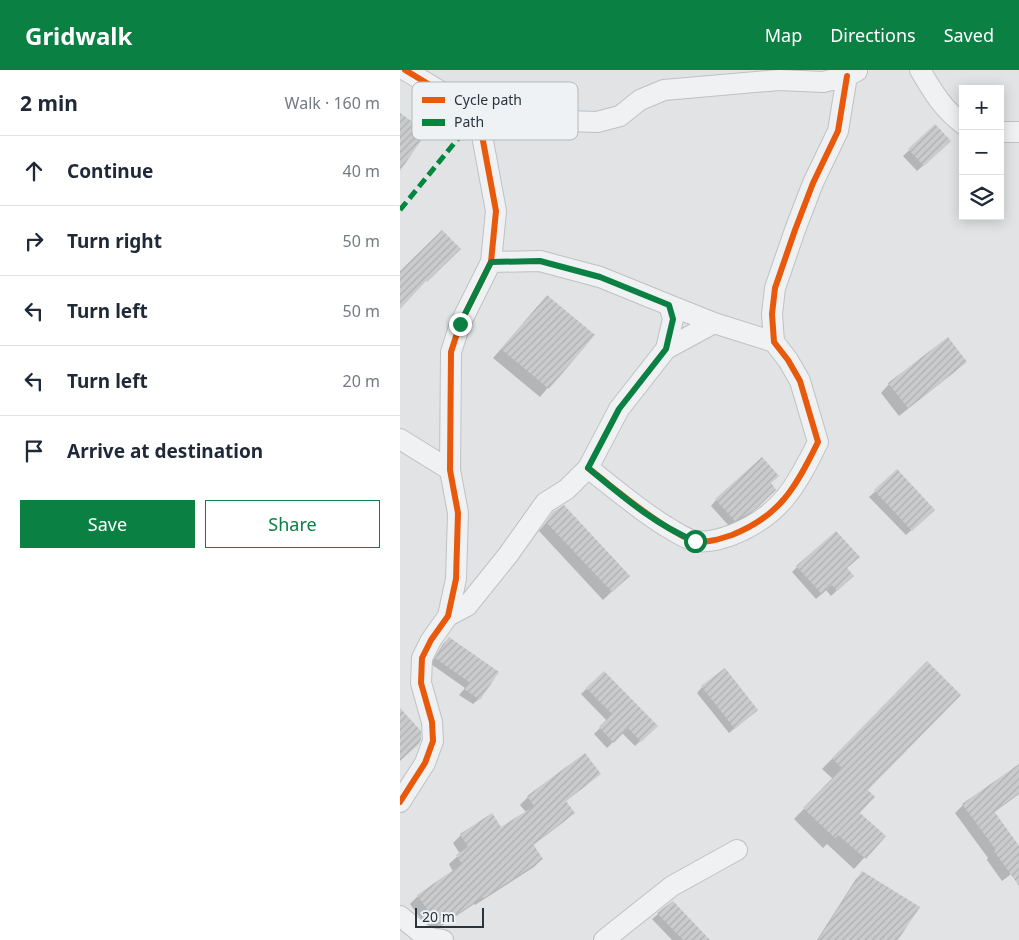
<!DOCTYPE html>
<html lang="en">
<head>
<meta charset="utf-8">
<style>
	:root { --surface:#fff; --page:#f2f2f3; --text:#1f2937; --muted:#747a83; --line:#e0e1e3; --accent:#0b8043 }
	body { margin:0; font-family:"Noto Sans",sans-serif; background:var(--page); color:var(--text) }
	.controls { position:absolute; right:15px; top:15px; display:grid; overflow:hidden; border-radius:0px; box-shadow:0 2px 12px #0003 }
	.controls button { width:45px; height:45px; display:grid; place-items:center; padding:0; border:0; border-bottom:1px solid var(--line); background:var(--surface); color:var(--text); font:25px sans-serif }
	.scale { position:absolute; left:15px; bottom:12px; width:69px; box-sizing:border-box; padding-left:5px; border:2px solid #29343c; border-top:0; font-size:14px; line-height:18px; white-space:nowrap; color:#29343c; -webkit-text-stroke:4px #eef2f4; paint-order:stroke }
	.stop { position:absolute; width:15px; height:15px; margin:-11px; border:4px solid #0b8043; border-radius:50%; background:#fff }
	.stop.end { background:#0b8043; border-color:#fff; box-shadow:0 1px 5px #0008 }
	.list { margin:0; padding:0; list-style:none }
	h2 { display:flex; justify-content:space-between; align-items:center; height:65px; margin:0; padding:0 20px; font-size:21px }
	h2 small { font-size:16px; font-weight:400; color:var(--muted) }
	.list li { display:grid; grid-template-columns:32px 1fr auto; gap:15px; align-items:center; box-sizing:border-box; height:70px; padding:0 20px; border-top:1px solid var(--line) }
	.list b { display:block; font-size:19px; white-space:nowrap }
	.list em { font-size:16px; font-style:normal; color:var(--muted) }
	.actions { display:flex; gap:10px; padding:15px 20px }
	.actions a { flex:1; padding:11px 0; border:1px solid var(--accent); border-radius:0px; text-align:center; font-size:18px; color:var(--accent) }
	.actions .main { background:var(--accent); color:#fff }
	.icon { flex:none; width:28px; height:28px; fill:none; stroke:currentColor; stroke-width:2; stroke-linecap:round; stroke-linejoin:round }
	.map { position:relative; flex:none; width:619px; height:870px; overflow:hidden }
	header { display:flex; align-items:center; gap:30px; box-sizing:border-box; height:70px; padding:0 25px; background:var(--accent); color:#fff }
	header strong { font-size:24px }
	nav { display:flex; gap:28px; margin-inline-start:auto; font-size:18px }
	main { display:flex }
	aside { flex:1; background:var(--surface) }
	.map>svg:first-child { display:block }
</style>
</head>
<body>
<header>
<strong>Gridwalk</strong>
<nav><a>Map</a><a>Directions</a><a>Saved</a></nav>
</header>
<main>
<aside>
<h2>2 min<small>Walk · 160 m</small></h2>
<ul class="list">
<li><svg class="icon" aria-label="ahead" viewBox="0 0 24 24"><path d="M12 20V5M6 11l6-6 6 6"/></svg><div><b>Continue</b></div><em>40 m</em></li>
<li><svg class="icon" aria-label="right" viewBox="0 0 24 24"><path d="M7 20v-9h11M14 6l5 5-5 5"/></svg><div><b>Turn right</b></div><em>50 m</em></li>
<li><svg class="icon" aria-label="left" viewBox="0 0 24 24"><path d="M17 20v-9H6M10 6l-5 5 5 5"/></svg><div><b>Turn left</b></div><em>50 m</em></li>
<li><svg class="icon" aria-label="left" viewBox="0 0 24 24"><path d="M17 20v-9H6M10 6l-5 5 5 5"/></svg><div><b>Turn left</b></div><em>20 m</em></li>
<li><svg class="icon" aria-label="arrive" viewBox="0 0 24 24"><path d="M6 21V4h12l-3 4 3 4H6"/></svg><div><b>Arrive at destination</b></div></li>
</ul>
<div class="actions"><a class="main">Save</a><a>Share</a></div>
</aside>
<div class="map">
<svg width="619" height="870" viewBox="0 0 619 870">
	<defs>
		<pattern id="building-hatch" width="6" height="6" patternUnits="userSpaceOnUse" patternTransform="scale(1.25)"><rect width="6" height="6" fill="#c9cbcd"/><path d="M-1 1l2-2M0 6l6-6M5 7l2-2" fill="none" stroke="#adafb1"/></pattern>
	</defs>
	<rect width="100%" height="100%" fill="#e1e3e5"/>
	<path fill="#0003" d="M 535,56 L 544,77 L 517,101 L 503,86 Z
		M 147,226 L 193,265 L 140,327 L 93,288 Z
		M 548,269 L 566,291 L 557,300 L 499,346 L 481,323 L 489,314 Z
		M 497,401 L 528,445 L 506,465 L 469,427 Z
		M 369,413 L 359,436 L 349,445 L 329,456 L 311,436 L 316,430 Z
		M 154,443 L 228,506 L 203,530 L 139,461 Z
		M 397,497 L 446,498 L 447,511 L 431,526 L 426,520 L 416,529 L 392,502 Z
		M 49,568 L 79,629 L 73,634 L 59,625 L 65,618 L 31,594 L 43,574 Z
		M 527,593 L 466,720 L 458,743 L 484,766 L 454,799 L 427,774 L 423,778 L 394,749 L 433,709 L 422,699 Z
		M 204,602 L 256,656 L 235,676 L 222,663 L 207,678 L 194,664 L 207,651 L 181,624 Z
		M 302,617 L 357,640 L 329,663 L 297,623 Z
		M 619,695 L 619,724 L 593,743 L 619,778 L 619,798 L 602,811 L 587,790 L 588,788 L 555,743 L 563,735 Z
		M 199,704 L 165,732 L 173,743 L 165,751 L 133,775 L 142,789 L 134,797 L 75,835 L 74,834 L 31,863 L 10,834 L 18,826 L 53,802 L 49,794 L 60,784 L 53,773 L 61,765 L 91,745 L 101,759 L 126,742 L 120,735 L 128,727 Z
		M 462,803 L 497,870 L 417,870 L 456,809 Z
		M 258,844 L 308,870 L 272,870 L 252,849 Z"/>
	<path fill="url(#building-hatch)" d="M 0,43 L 27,62 L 0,101 Z
		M 535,54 L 551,71 L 524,96 L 508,79 Z
		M 42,160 L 61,179 L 27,212 L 26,211 L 0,239 L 0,201 Z
		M 147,225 L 195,265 L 149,319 L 101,279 Z
		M 548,267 L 567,292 L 508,338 L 488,313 Z
		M 362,387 L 379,406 L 371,413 L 376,420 L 356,439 L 335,451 L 315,429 Z
		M 497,399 L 535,440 L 512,461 L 474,420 Z
		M 164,435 L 230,506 L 212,522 L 146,452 L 153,442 Z
		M 436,461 L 460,487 L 447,498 L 454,506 L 437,521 L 432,515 L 422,524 L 396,496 Z
		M 49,567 L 99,602 L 80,630 L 64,619 L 69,612 L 35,588 Z
		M 527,591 L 561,625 L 468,720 L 475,727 L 460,743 L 486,766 L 466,789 L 438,765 L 435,768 L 403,738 L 442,698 L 432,688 Z
		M 325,598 L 358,640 L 335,659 L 301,616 Z
		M 204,601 L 258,656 L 241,672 L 228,658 L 214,673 L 199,657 L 212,644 L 186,618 Z
		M 0,638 L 21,661 L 21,669 L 19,674 L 0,691 Z
		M 185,683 L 201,704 L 166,731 L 175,743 L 133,774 L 143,789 L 84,828 L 83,827 L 39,856 L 17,825 L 62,794 L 56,785 L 68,777 L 60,764 L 92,743 L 101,757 L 134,736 L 127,726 Z
		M 619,694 L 619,723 L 594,741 L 619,776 L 619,816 L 594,781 L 596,780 L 562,734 Z
		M 462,801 L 520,837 L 498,870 L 418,870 Z
		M 273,831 L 310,870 L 283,870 L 257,843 Z"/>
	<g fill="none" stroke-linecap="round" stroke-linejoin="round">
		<g stroke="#bfc1c3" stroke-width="22">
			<path id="street" d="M 520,0 C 533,22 542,38 563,54
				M 78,44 L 113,43 L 166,51 L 197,52 L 220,46 L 240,30 L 264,20 L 379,10 L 423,12 L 447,6 L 457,1
				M 600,62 L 619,62
				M 269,235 L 314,253 L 374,272
				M 266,279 L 314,253
				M 0,369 L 50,400
				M 188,398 C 214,418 239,440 267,457 C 276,462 285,469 295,471 C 308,473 320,469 332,465 C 380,446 396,417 418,372 L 400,311 L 388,290 L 374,272 L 372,244 L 375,218 L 395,160 L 413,113 L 438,61 L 447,6
				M 48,546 L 67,536 L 108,485 L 145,433 L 167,419 L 188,398 L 219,339 L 266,279 L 273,249 L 269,235 L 200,207 L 140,191 L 91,192
				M 0,732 L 25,693 L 33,671 L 32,652 L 21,613 L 22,588 L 31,570 L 48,546 L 56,509 L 58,443 L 50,400 L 51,282 L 60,254 L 91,192 L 96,141 L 78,44 L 5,0
				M 0,846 L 26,867 L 43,870
				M 204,870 L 272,816 L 337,780"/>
		</g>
		<use href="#street" stroke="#eff1f2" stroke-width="20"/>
		<path stroke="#00873e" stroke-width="5" stroke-dasharray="10 5" stroke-linecap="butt" d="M 0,140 L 78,44"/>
		<g stroke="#eef2f4" stroke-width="9">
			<path id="cycleway" d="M 188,398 C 214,418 239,440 267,457 C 276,462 285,469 295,471 C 308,473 320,469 332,465 C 380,446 396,417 418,372 L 400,311 L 388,290 L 374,272 L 372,244 L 375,218 L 395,160 L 413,113 L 438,61 L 447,6
				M 0,732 L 25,693 L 33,671 L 32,652 L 21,613 L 22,588 L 31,570 L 48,546 L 56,509 L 58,443 L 50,400 L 51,282 L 60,254 L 91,192 L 96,141 L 78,44 L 5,0"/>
		</g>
		<use href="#cycleway" stroke="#e8590c" stroke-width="6"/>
	</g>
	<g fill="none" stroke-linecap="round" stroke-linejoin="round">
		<path stroke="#0b8043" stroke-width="6" d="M 60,254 L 91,192 L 140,191 L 200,207 L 269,235 L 273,249 L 266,279 L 219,339 L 188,398 C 221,425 255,455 295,471"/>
	</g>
	<rect x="12" y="12" width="166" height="58" rx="8" fill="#eef2f4" stroke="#b3b9bd" stroke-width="1"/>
	<rect x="22" y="27" width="23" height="6" fill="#e8590c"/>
	<rect x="22" y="49" width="23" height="7" fill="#00873e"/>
	<g font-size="14" fill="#29343c">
		<text x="54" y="35">Cycle path</text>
		<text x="54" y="57">Path</text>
	</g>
</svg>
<div class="controls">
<button>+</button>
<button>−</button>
<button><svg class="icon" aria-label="layers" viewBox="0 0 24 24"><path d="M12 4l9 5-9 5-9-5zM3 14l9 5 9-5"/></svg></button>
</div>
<div class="scale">20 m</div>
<div class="stop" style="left:295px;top:471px"></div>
<div class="stop end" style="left:60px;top:254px"></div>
</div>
</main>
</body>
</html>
